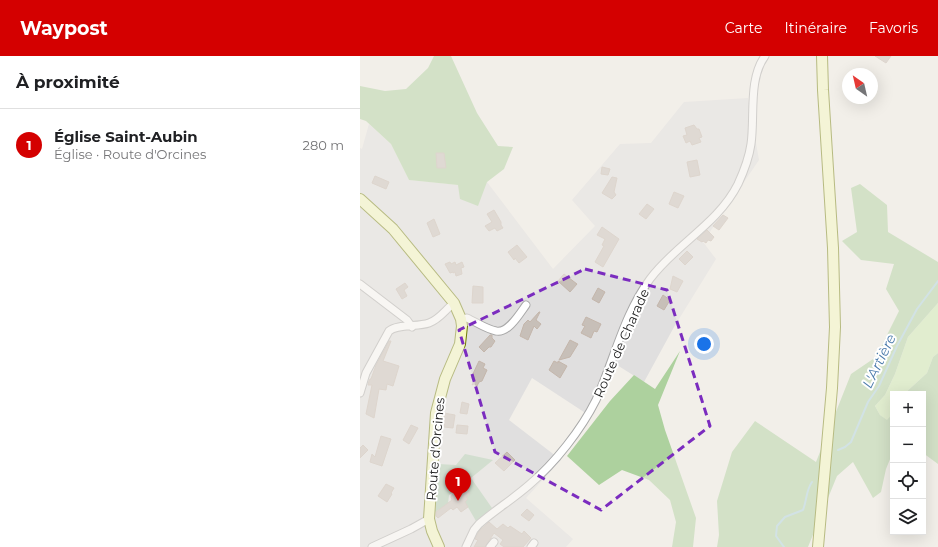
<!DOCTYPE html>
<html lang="fr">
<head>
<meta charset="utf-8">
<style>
	:root { --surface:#fff; --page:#f6f6f6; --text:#202124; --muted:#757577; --line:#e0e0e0; --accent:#d40000 }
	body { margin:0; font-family:Montserrat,sans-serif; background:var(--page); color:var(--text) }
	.controls { position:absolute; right:12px; bottom:12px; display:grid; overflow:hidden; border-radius:0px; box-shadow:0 4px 16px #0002 }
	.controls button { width:36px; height:36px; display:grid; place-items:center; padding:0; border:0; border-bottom:1px solid var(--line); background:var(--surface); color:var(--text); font:20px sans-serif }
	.compass { position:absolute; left:482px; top:12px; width:36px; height:36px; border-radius:50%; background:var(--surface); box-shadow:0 4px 16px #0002; rotate:326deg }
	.you { position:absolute; left:344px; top:288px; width:14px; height:14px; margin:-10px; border:3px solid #fff; border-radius:50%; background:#1a73e8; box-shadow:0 0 0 6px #1a73e833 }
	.badge { display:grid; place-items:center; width:26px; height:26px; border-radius:50%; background:var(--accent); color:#fff; font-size:13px; font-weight:700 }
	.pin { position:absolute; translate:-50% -33px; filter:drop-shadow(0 1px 2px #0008) }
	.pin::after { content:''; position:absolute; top:21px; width:14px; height:12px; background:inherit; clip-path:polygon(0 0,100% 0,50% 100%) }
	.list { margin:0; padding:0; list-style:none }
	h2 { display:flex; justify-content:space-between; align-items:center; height:52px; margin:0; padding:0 16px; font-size:17px }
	h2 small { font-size:13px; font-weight:400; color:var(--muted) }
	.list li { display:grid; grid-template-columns:26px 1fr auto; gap:12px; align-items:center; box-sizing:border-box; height:72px; padding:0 16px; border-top:1px solid var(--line) }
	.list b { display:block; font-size:15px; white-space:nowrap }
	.list p { margin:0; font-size:13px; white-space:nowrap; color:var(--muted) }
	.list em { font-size:13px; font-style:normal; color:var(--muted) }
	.icon { flex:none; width:22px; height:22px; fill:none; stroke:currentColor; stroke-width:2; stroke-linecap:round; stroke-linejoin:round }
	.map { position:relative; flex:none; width:578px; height:491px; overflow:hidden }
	header { display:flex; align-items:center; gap:24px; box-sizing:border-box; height:56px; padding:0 20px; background:var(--accent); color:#fff }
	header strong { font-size:19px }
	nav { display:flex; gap:22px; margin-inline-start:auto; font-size:14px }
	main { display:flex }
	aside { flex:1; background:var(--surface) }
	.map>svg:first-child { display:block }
</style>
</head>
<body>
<header>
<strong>Waypost</strong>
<nav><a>Carte</a><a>Itinéraire</a><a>Favoris</a></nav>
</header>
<main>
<aside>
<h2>À proximité<small></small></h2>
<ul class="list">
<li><span class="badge">1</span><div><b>Église Saint-Aubin</b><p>Église · Route d'Orcines</p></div><em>280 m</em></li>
</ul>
</aside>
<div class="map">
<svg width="578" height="491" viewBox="0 0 578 491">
	<rect width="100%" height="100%" fill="#f2efe9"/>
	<path fill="#e0dfdf" d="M 388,42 L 399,104 L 343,186 L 356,203 L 314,271 L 284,326 L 257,309 L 227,358 L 172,322 L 149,364 L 201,404 L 166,442 L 213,483 L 206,491 L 0,491 L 0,92 L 2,93 L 9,68 L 31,88 L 49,124 L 99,129 L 127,126 L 193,213 L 235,170 L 212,144 L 260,88 L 291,87 L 324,46 Z"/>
	<path fill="#cdebb0" d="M 578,247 L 578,297 L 573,301 L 567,317 L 544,338 L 533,338 L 533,357 L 527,365 L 520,359 L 515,350 L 525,339 L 535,318 L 548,281 Z"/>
	<path fill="#add19e" d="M 74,0 L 91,0 L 117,57 L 138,90 L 153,91 L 144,113 L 127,126 L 118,150 L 100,143 L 98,129 L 49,124 L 31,88 L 6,65 L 0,63 L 0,30 L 25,35 L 46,33 L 68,12 Z
		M 500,128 L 527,149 L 528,176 L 578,206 L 578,247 L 548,281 L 535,318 L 525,339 L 515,350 L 520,359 L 527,364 L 533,357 L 533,396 L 526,413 L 521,436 L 513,442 L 493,406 L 477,420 L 448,491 L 357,491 L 359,479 L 357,445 L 372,396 L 395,365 L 456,406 L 491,318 L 516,301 L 539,255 L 526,233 L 534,208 L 501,204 L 482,185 L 497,176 L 491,132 Z
		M 320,295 L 298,349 L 305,374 L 336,462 L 333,491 L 312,491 L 316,466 L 310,444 L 289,424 L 262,414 L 239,429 L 207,400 L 250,345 L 274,319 L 295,333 Z
		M 578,297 L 578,408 L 563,397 L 563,338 L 544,338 L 567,317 L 573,301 Z"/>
	<path fill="#aacbaf" d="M 105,398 L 133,404 L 111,422 L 132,452 L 116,465 L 105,446 L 107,443 L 106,441 L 110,438 L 106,433 L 102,437 L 98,437 L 95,435 L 89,439 L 88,448 L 75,456 L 78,408 L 96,409 Z"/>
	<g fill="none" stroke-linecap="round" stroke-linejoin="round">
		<path stroke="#aad3df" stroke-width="2" d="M 478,394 L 485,391 L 491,386 L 508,346 L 519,330 L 537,290 L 557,253 L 578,225
			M 424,491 L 416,480 L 417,470 L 425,461 L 443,454 C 447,444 446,434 452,426"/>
	</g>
	<path fill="#c7bfb8" stroke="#c4b6ab" d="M 515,0 L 531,0 L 526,7 Z
		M 334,69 L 337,73 L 339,73 L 342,81 L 339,82 L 341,86 L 332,89 L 330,85 L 326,87 L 323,80 L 327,79 L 325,72 Z
		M 76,97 L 84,97 L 86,112 L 77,112 Z
		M 337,104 L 340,119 L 330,121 L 327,106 Z
		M 242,111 L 250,113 L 248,119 L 241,118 Z
		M 15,120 L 29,126 L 26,133 L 12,127 Z
		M 252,121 L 257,122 L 254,136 L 256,139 L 252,143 L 242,137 Z
		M 314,136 L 324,140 L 318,152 L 309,148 Z
		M 287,148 L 294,153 L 286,163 L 279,158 Z
		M 134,154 L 141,166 L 141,169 L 143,172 L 137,175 L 135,172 L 129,175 L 125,170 L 132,166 L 127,158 Z
		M 363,159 L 368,162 L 359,174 L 353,170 Z
		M 74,163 L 80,178 L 73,181 L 67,167 Z
		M 242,171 L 259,183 L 243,211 L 235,206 L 244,190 L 242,189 L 245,183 L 237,179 Z
		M 347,174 L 354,181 L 351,185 L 348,184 L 346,187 L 343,185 L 342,186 L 337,183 Z
		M 157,189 L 167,201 L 159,207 L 155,202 L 154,204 L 148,196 Z
		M 327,195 L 333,201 L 325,209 L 319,203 Z
		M 90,206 L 91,208 L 95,206 L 96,209 L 102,206 L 104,211 L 101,212 L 102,218 L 96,220 L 95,216 L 93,217 L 93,216 L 90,217 L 85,208 Z
		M 204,218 L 217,228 L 210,236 L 198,225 Z
		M 313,220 L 323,225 L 317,236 L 310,233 Z
		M 45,227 L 48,231 L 44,234 L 47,240 L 42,243 L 36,233 Z
		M 113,230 L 123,231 L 123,247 L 112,247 Z
		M 238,232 L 245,236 L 239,247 L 232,243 Z
		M 303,239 L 310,244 L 304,254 L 297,250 Z
		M 179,256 L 180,256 L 176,264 L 181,268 L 177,273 L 174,270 L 168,284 L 160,280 L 164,268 L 168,264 L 170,266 Z
		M 226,261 L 241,268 L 237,276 L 234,275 L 231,282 L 221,277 L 225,270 L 222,269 Z
		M 130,279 L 132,279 L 132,282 L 135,285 L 131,291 L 129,291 L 124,296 L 119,291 Z
		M 210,284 L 218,288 L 210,301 L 199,304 Z
		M 29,285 L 31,285 L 23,305 L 39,310 L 33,330 L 27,328 L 26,334 L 19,333 L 14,362 L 6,358 L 12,329 L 8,329 L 9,325 L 10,323 L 11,323 L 16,309 Z
		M 119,305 L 125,308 L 123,312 L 127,314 L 122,325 L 119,326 L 117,330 L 114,328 L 112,329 L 115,323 L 111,322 Z
		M 194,305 L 198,307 L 198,305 L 207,310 L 200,322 L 189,314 Z
		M 102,346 L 109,348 L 107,358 L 100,357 Z
		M 84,357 L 95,359 L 93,372 L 84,371 Z
		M 51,369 L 58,372 L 49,388 L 43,384 Z
		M 97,369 L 108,370 L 107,378 L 96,377 Z
		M 21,380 L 31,383 L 22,410 L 10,406 L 12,398 L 15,401 Z
		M 3,389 L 8,394 L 0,402 L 0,392 Z
		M 147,396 L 155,404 L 144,415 L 135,407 Z
		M 26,428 L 34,432 L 31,437 L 32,438 L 27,446 L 18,440 Z
		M 107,433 L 110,438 L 106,441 L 108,443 L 105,446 L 108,451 L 101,456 L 97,451 L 93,454 L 91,452 L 78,462 L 76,460 L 76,456 L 92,444 L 91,441 L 93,437 L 96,437 L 99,438 Z
		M 167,453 L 174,459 L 169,465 L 161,459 Z
		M 129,466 L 137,473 L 143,468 L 148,472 L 150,470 L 162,478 L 164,475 L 171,482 L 163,491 L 144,491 L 140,488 L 143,484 L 134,477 L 125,491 L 114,491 L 118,484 L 115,483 L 119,475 Z"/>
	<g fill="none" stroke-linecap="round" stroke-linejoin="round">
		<g stroke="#a9a9a9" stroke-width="9">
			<path id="street" d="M 0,228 L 47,264 L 52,271
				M 101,263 L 107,262 C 116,266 126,273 136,275 C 148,278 160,257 166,249
				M 0,337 L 6,317 L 29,275 C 37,268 58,271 69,267 C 80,263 85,254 94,247
				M 12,491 L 51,473 L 69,463
				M 106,491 L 114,474 L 119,468 C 135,454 153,443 169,429 C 195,407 221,374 236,344 C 254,304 264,258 290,223 C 316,188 358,168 378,128 C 384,115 389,102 391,88 C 395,61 388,23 405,0
				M 130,491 L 134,486
				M 171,491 L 174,487"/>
		</g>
		<g stroke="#707d05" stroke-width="12">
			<path id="secondary" d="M 0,143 L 33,173 L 94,247 L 101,263 L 102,270 L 100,288 L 85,323 L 76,357 L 69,463 L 72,475 L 79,491
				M 458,491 L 472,332 L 475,271 L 473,192 L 463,34 L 462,0"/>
		</g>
		<use href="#street" stroke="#fff" stroke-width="7"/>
		<use href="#secondary" stroke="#f7fabf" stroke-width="10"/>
	</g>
	<path d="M0 0H578V491H0ZM 225,213 L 307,234 L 350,370 L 241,454 L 135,396 L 99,274 Z" fill="#f2efe9" fill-opacity=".55" fill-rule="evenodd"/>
	<path fill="none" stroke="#7b2cbf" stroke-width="3" stroke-dasharray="8 5" stroke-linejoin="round" d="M 225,213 L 307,234 L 350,370 L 241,454 L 135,396 L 99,274 Z"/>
	<g text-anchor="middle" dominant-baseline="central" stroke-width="4" stroke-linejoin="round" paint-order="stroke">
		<g font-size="13" fill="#222" stroke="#fff">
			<text transform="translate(261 287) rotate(-66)">Route de Charade</text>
			<text transform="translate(75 393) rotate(-85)">Route d'Orcines</text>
		</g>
		<g font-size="14" font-style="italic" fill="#4a7aab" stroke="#fff">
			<text transform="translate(519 305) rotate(-64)">L'Artière</text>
		</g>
	</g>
</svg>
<div class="controls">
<button>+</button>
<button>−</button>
<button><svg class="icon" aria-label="locate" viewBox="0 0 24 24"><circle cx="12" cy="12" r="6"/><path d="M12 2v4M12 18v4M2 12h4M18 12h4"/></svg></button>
<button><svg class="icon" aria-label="layers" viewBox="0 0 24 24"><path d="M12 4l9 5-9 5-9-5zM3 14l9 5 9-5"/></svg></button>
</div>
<svg class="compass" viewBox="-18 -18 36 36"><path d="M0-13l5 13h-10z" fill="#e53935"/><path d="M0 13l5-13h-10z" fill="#757577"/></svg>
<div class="you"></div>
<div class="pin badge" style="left:98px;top:445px">1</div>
</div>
</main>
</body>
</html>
